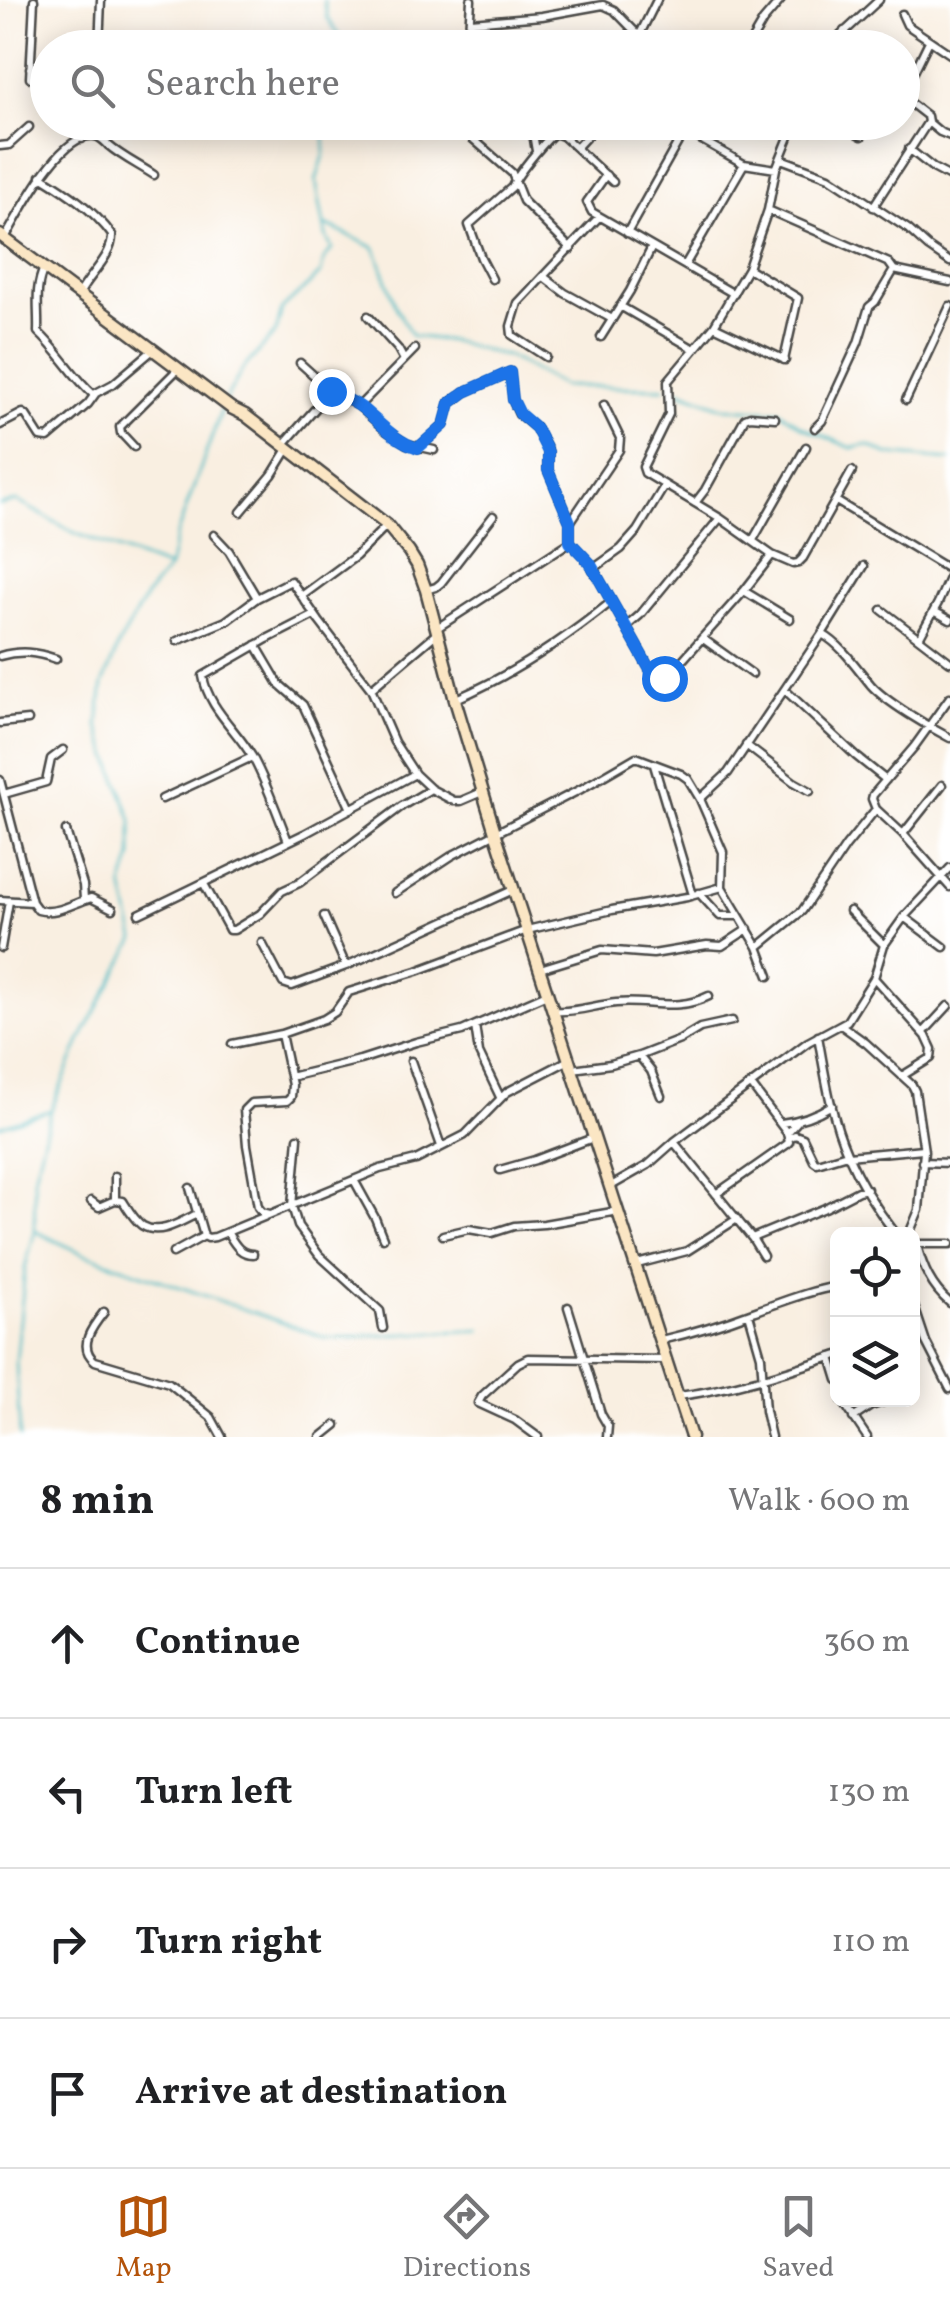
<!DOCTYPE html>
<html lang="en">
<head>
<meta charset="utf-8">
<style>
	:root { --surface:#fff; --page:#f6f6f6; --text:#202124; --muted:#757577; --line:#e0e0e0; --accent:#b45309 }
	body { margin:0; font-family:Vollkorn,serif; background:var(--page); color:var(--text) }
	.controls { position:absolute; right:30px; bottom:30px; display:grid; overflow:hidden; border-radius:15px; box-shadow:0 5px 25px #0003 }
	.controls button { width:90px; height:90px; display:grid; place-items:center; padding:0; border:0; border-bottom:2px solid var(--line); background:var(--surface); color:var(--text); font:50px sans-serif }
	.stop { position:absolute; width:30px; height:30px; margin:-22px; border:8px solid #1a73e8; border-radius:50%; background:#fff }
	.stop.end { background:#1a73e8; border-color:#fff; box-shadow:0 2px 10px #0008 }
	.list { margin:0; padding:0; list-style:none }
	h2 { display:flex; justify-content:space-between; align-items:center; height:130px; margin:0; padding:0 40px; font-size:42px }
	h2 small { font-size:32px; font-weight:400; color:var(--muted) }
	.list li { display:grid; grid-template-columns:65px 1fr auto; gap:30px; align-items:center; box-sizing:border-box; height:150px; padding:0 40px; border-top:2px solid var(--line) }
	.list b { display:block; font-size:38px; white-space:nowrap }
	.list em { font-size:32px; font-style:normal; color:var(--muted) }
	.icon { flex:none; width:55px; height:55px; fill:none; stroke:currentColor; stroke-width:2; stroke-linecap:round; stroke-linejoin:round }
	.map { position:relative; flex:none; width:950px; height:1437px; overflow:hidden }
	.search { position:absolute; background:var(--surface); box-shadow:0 5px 25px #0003; left:30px; right:30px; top:30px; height:110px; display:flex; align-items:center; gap:25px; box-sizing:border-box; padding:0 35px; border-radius:55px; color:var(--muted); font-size:38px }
	.sheet { height:730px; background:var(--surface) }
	nav { display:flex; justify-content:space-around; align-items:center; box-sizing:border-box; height:140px; border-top:2px solid var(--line); background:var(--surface); font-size:28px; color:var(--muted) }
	nav a { display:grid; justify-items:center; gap:5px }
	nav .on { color:var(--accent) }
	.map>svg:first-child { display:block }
</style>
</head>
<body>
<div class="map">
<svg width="950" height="1437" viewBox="0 0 950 1437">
	<rect width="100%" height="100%" fill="#fff"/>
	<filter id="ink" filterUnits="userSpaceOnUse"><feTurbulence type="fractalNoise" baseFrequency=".01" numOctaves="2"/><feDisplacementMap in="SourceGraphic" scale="20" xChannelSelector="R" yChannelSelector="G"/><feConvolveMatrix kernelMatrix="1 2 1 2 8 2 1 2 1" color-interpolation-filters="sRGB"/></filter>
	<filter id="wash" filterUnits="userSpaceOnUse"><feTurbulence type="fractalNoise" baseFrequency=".0048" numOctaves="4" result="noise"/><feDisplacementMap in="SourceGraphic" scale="40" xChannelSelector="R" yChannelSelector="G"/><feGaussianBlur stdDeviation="2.25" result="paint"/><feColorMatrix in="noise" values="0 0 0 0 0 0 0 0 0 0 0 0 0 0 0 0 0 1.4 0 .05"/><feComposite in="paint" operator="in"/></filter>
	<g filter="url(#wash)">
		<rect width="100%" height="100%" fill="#f9efe1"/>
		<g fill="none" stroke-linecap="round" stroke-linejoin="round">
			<path stroke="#4cbbc4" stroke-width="2.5" d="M 324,0 L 327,17 L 347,48
				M 326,225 L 375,248 L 397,309 L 412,336 L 451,341 L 509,357 L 563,386 L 664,388
				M 672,388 L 726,408 L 780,411 L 803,427 L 852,448 L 868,445 L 887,454 L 950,460
				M 226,399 L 242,370 L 276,332 L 282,309 L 321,273 L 324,259 L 332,249 L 326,236 L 316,181 L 325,152 L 323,122
				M 0,505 L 17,501 L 75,533 L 168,568
				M 0,1126 L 51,1110
				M 37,1232 L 82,1253 L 327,1338 L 481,1330
				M 20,1437 L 16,1362 L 25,1268 L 35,1231 L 34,1177 L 51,1110 L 81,1039 L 135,939 L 123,886 L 132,857 L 132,820 L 98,726 L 103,684 L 119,644 L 146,596 L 169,568 L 176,536 L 223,406"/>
		</g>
	</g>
	<g filter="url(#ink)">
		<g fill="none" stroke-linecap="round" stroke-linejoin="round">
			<g stroke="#4a4846" stroke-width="11">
				<path id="minor" d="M 902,14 L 907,25 L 950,54
					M 471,22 L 542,16 L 603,5 L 614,10 L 651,48
					M 844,31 L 859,48
					M 640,34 L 657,0
					M 929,41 L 908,84 L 905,99 L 927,116 L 928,122 L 940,132 L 950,136
					M 99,48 L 101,0
					M 236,48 L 274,38
					M 468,48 L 471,0
					M 747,48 L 763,21 L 781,0
					M 827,48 L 879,0
					M 30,68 L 48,70
					M 30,78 L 34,0
					M 464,122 L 472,138 L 512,173 L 523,201 L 571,249
					M 531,122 L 536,151
					M 795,122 L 776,169 L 768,210 L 748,268 L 714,326 L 668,381 L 669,414 L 643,467 L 645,473 L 720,518 L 772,555 L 793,564 L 798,563 L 803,558 L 852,471
					M 835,122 L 862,136
					M 82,139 L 89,122
					M 0,146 L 9,145 L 29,127
					M 576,148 L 600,122
					M 909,149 L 933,168 L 950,177
					M 781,159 L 829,177 L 908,229 L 928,247 L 950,262
					M 606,175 L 587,202 L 592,212 L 734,294
					M 41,176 C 67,192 94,210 112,235 C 113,256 89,275 80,293
					M 873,207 L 928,122
					M 768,210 L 889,263 L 894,270 L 950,282
					M 627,233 L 682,135 L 691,134 L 744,164 L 776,169
					M 5,238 C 20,213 60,131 95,136 C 101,137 104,141 108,145 C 122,157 139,165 154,175
					M 685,265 L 744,164
					M 44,268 C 34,290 39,308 38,332 C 60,352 72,376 94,395
					M 748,268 L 798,298 L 784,360
					M 544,277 L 565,293 L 612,319
					M 492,279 L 481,258 L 469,225 L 512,187 C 517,174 541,146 552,135 L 555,133 L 563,136 L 613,182
					M 620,306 L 694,349
					M 368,316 L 398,349 L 404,360
					M 714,326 L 785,360
					M 601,337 L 630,291 L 652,247
					M 546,357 L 512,335 L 511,326 L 518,303 L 599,217
					M 300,363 L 331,391 L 359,406 L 387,431 L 407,444 L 434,450
					M 906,400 L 950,306
					M 359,406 L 415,349
					M 0,425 L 23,413 L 26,415 L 40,437 L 48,438 L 88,404 L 96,393 L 113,384 L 153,350
					M 815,428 L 822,421 L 858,343 L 869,307 L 875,302 L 894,270
					M 284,444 L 331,391
					M 134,447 L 121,433 L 120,427 L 178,369
					M 418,448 L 444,425 L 450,403 L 465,392 L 510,372 L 513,400 L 519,414 L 536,428 L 548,451 L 548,470 L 570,522 L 570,542 L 590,563 L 653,675 L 658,679 L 664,678 L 671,673 L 744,591 L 772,555
					M 836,501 L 950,570
					M 695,503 L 705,490 L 745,418 L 750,416 L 775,418
					M 241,512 L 272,475 L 288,449
					M 571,521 L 619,450 L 620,438 L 604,405
					M 214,535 L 229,551 L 257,598
					M 753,540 L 806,447
					M 593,569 L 621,549 L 637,531 L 665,485
					M 426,590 L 436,587 L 441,583 L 493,516
					M 744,591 L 790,619
					M 303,595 L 356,556 L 386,526
					M 882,610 L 950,662
					M 934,611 L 950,620
					M 626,627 L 640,615 L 720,518
					M 437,628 L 570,542
					M 822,634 C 842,645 857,668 871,685 C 886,702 929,727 950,738
					M 702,638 L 752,674
					M 919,638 L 938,603 L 950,576
					M 177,641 L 226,621 L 257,598 L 291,581 L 319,621 L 371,689 L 394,742 L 415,774 L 431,789 L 454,801 L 461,801 L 482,792
					M 256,645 L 279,684 L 303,705 L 351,809
					M 0,656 C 20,650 36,652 56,659
					M 371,689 L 436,634
					M 785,690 L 856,756 L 886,780
					M 950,697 L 914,747 L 873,795 L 872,799 L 876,809 L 903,834 L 950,887
					M 456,699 C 512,675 564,640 611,602
					M 0,723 L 28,720
					M 746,745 L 794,782 L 810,791
					M 654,765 L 693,895
					M 0,780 L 32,902 L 38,910 C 57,915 73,903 91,898 L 113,909
					M 4,794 L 46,782 L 51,759 L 63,750
					M 162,799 L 252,757
					M 700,799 L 728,773 L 822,634 L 864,566
					M 66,831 L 83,885 L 84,899
					M 903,834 L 942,785
					M 288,841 C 277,813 267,784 253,758 C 237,730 208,708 203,676 L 267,639 L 314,615
					M 204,884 L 227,926 L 229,930 L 234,930 L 260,914 L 282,891 L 299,883 L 402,806 L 431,789
					M 395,893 L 453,855 L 581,789 L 636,757 L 681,774 L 688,779 L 700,799 L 723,852 L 722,887 L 758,947 L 769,976
					M 699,893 L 720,916 L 738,916
					M 0,900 L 32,902
					M 850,911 L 884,945
					M 139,914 L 304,834 L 415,774
					M 324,916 L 346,966
					M 904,917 L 944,947
					M 262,943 L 283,983 L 292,986 L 346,966 L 513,890
					M 758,947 L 802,911 L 846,846 L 876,809
					M 1,948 L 9,901
					M 540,969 L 602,950 L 653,954 L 707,945 L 722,946 L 748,929
					M 874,978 L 926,1036 L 932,1049 L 931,1058 L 902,1076
					M 554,1011 C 575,1013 595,1005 616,1003 C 649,1000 677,1012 709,996
					M 841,1025 L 866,1043 L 912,1085 L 915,1091 L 924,1151 L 919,1210 L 909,1234
					M 475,1026 L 479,1053 L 500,1097
					M 924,1032 L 948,1006
					M 818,1036 C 825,1075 831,1117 847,1153 C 859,1181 877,1210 896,1234
					M 232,1044 L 281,1034 L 324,1019 L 335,1012 L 349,992 L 417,971 L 527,930 L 612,910 L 687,897 L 722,887
					M 639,1056 L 651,1071 L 661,1096
					M 411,1061 L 441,1146
					M 572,1069 L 611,1064 L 639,1056 L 680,1040 L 700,1028 L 732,1021
					M 290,1077 L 360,1060 L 416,1042 L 462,1031 L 547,994
					M 751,1085 L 787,1133
					M 781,1123 C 801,1121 816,1115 832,1105
					M 298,1138 L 292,1206 L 298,1226 L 319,1255 L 380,1311 L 383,1328
					M 789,1138 L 795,1135 L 803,1138 L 814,1161 L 817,1163 L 847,1154
					M 674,1142 L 752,1238 L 763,1256
					M 848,1156 L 923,1149
					M 922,1162 L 950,1163
					M 500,1170 L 535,1160 L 593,1138
					M 354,1180 L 375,1218 L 383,1238
					M 611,1186 L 648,1165 L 674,1142 L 808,1042 L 847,1021 L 874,978 L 884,945 L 904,917 L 950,868
					M 190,1188 L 204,1236 L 208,1238 L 215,1237 L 380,1169 L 416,1160 L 465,1135 L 507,1092 L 569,1060
					M 716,1194 L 786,1145 L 789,1142 L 787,1133 L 797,1122
					M 115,1200 L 115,1176
					M 91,1201 L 99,1207 L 115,1200 L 123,1201 C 128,1209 135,1221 143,1226 C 160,1236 182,1221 197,1214
					M 270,1214 L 262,1212 L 258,1207 L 247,1145 L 244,1110 L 251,1103 L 287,1101 L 291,1097 L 292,1085 L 281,1034
					M 227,1232 C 234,1243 239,1254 253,1254
					M 443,1235 L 469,1229 L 492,1233 L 514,1226 L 544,1224 L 618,1211
					M 752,1238 L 825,1208 L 858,1191 L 867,1189
					M 914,1244 L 950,1244
					M 917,1245 C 923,1268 931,1287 950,1303
					M 173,1253 L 204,1236
					M 637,1264 L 687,1251 L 737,1219
					M 912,1300 L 926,1342 L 950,1389
					M 568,1307 L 601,1414 L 608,1426 L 607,1437
					M 104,1312 C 92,1327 77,1347 95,1361 L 169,1383 L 211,1417 L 222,1437
					M 749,1314 L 761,1356 L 765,1411 L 771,1437
					M 661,1340 C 691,1333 724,1323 753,1312 C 782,1302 808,1291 838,1286
					M 831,1357 L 838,1380
					M 679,1396 C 733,1389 785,1372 838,1355
					M 842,1400 L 867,1437
					M 853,1418 L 871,1406 L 889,1400
					M 321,1437 L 336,1425
					M 538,1437 L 515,1420 L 478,1403 L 482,1396 L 518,1363 L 528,1358 L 666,1360"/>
			</g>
			<g stroke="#4a4846" stroke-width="15">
				<path id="secondary" d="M 0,235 L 231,408 L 245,415 L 387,525 L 409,552 L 417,565 L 426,590 L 455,700 L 495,832 L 691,1437"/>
			</g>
			<use href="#minor" stroke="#fff" stroke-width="6"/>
			<use href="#secondary" stroke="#fbe6c4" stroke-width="10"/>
		</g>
	</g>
	<g fill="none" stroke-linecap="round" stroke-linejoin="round" filter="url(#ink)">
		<path stroke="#1a73e8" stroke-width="12" d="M 331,391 C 341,396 353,401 362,408 C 380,423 395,441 418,448 L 444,425 L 450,403 L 465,392 L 510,372 L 513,400 L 520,414 L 536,428 L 548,452 L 548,470 L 570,522 L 570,542 L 590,563 L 653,675 L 658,679 L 664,678"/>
	</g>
</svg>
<div class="controls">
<button><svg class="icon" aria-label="locate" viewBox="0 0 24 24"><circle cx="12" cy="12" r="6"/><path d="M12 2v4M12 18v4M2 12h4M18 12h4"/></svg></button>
<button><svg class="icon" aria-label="layers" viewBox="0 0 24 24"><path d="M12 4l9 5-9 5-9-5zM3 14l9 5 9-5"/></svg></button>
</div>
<div class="stop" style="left:664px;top:678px"></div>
<div class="stop end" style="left:331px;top:391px"></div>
<div class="search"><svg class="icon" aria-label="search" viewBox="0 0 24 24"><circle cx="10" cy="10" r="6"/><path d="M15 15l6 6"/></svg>Search here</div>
</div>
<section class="sheet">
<h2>8 min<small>Walk · 600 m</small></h2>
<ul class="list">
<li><svg class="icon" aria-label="ahead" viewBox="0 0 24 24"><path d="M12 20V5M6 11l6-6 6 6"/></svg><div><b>Continue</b></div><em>360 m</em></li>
<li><svg class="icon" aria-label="left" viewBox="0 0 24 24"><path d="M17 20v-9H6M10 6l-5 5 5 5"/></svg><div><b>Turn left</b></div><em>130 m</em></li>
<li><svg class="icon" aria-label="right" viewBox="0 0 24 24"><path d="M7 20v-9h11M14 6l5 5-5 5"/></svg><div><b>Turn right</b></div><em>110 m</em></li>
<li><svg class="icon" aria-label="arrive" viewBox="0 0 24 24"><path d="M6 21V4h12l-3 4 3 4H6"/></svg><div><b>Arrive at destination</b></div></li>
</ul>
</section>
<nav>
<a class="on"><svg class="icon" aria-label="map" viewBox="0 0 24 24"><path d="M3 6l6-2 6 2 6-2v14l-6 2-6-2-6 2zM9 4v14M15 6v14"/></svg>Map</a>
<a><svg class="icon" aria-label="directions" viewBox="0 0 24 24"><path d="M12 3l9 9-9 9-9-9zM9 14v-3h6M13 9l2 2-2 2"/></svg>Directions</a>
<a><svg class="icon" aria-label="saved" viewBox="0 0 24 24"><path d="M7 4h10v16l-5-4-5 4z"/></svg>Saved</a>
</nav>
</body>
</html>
